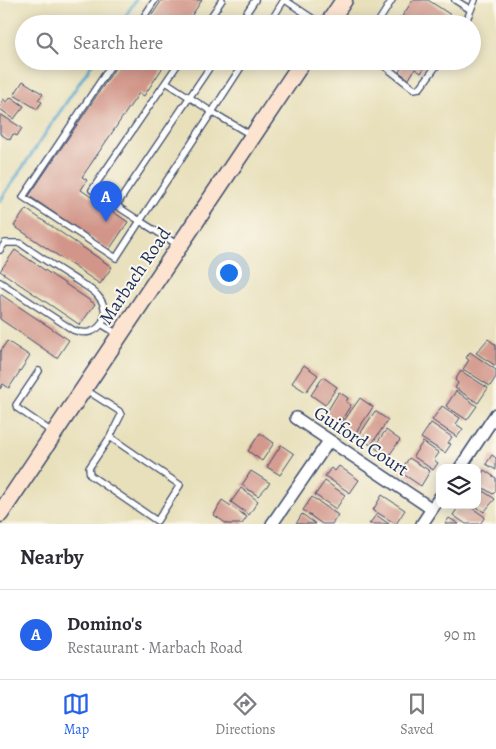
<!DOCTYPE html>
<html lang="en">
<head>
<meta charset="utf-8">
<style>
	:root { --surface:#fff; --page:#f2f2f3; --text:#2b2b33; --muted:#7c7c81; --line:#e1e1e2; --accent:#2563eb }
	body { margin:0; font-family:Alegreya,serif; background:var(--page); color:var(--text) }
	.controls { position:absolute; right:15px; bottom:15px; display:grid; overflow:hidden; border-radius:10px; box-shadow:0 2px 12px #0003 }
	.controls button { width:45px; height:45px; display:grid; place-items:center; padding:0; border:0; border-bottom:1px solid var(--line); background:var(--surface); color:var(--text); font:25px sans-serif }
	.you { position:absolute; left:228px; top:272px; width:18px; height:18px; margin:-12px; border:4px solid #fff; border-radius:50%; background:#1a73e8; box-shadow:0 0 0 8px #1a73e833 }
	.badge { display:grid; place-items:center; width:32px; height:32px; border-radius:50%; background:var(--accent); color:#fff; font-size:16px; font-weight:700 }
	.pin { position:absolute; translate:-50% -41px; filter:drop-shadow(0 1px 2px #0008) }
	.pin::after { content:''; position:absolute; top:26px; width:18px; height:15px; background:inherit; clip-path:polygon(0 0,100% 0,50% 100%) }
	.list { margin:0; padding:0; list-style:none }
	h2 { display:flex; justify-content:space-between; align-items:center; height:65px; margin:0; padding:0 20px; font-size:21px }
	h2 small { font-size:16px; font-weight:400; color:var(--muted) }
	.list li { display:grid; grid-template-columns:32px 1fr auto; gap:15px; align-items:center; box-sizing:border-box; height:90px; padding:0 20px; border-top:1px solid var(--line) }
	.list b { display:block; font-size:19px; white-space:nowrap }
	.list p { margin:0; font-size:16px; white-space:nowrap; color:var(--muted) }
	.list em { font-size:16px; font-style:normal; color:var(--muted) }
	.icon { flex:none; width:28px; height:28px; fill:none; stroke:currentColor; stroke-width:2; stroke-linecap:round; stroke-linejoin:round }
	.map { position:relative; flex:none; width:496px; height:524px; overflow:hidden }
	.search { position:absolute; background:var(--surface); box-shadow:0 2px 12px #0003; left:15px; right:15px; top:15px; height:55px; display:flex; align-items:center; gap:12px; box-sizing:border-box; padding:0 18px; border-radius:28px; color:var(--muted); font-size:19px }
	.sheet { height:155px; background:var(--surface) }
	nav { display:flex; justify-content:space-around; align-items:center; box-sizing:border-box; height:70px; border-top:1px solid var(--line); background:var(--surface); font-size:14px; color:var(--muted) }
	nav a { display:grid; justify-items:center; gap:2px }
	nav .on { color:var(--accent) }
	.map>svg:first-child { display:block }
</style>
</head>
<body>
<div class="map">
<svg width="496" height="524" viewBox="0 0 496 524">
	<rect width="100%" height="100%" fill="#fbf7ec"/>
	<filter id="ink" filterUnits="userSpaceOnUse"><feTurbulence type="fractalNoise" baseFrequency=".02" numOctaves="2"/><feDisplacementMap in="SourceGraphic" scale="10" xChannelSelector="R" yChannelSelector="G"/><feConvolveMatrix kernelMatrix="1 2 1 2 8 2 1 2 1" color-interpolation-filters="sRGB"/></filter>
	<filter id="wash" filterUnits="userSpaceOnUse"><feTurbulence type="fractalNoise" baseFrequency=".0096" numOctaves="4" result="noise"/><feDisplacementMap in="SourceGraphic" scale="20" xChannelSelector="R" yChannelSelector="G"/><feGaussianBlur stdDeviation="1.12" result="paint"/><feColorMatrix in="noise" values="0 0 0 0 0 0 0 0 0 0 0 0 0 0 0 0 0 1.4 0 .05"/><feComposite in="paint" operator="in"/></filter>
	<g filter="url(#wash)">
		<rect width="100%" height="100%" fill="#e8e0bb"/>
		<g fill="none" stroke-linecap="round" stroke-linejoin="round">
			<path stroke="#50a6cc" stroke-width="3" d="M 120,24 L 136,0
				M 0,201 L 94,61"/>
		</g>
		<g id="blocks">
			<path fill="#d29589" d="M 162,0 L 202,0 L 186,24 L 146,24 Z
				M 413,0 L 428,0 L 457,19 L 454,24 L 397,24 Z
				M 120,61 L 167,61 L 144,96 L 139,93 L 82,177 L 87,180 L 81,190 L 128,222 L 109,250 L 29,196 Z
				M 403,61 L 429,61 L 421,73 L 415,69 L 409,79 L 399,72 L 405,62 Z
				M 23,81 L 43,94 L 38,100 L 42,102 L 37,109 L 14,95 Z
				M 11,97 L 24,106 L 14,119 L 0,109 L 3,99 L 7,102 Z
				M 0,114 L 22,128 L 17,136 L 13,134 L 10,140 L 0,134 Z
				M 26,209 L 112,267 L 100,284 L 14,226 Z
				M 15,250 L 95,304 L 80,325 L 0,271 Z
				M 0,294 L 69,340 L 57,358 L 0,319 Z
				M 488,339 L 496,345 L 496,366 L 476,353 Z
				M 7,341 L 30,356 L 9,388 L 3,384 L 0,389 L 0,352 Z
				M 470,352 L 496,370 L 496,377 L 490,386 L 463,369 L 469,360 L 466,358 Z
				M 304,365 L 318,375 L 306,392 L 292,383 Z
				M 461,371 L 488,388 L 478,403 L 455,388 L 458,383 L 455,380 Z
				M 323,377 L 337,387 L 325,405 L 311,395 Z
				M 456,391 L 477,406 L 467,420 L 446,406 Z
				M 339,392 L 348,398 L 346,402 L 351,405 L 339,424 L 325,415 Z
				M 360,398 L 373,407 L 355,434 L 341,425 Z
				M 442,406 L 460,418 L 456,424 L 463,429 L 457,437 L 432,420 Z
				M 375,411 L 388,420 L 371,445 L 358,437 Z
				M 431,423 L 452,437 L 448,443 L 451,444 L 445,453 L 421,438 Z
				M 386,430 L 400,440 L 388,457 L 374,447 Z
				M 260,433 L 274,443 L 262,461 L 248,451 Z
				M 423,442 L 439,453 L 434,460 L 438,463 L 433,470 L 413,456 Z
				M 281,445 L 294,454 L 280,475 L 267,467 Z
				M 492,455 L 496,458 L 496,470 L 486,464 Z
				M 409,458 L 430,471 L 421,486 L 400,472 Z
				M 339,466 L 359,480 L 350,493 L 325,476 L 331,468 L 335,471 Z
				M 484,470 L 496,478 L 496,491 L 493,494 L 477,484 Z
				M 251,471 L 270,483 L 258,496 L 242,485 Z
				M 325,481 L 345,495 L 336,509 L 315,495 Z
				M 477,487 L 495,499 L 484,512 L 474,505 L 477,505 Z
				M 241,488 L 258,501 L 249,515 L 231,502 Z
				M 382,495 L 405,510 L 396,524 L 373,510 Z
				M 312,497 L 338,515 L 332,524 L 322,524 L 303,510 Z
				M 222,500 L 247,517 L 242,524 L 227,524 L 214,515 Z
				M 460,505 L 468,505 L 485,517 L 480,524 L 466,524 L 453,515 Z
				M 302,514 L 316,524 L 296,524 Z
				M 376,515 L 389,524 L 369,524 Z
				M 449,518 L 459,524 L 445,524 Z"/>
		</g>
	</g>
	<g filter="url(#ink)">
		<use href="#blocks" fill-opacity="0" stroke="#3a4a6c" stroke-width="1"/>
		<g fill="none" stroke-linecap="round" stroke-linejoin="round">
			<g stroke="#3a4a6c" stroke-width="8">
				<path id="lane" d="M 285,0 L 321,24
					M 455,0 L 471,10
					M 139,24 L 155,0
					M 206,24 L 222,0
					M 239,24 L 255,0
					M 269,24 L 284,0
					M 377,24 L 392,0
					M 465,24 L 475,0
					M 114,61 L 23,197 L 116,258 L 140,221 L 92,190 L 180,61
					M 245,61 L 212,112 L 251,135
					M 378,61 L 414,89 L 420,88 L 440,61
					M 166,82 L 212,112 L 140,221 L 178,245
					M 116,206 L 214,61
					M 0,250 L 5,243 L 20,243 C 38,256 57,268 76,280 C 83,285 93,289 98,296 C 114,314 99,341 73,330 L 0,282
					M 101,324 L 118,334
					M 39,371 L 16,405 L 17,408 L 52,432
					M 86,390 L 119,411 L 121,415 L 110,437 L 89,468 L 90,475 L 157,521 L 180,485 L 110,437"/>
			</g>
			<g stroke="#3a4a6c" stroke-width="14">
				<path id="street" d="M 296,418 L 432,509
					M 460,468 L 496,414
					M 272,524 L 329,441
					M 422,524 L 440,497"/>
			</g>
			<g stroke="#3a4a6c" stroke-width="19">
				<path id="secondary" d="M 328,24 L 344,0
					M 0,514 L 303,61"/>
			</g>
			<use href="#lane" stroke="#fff" stroke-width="5.5"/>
			<use href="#street" stroke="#fff" stroke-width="11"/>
			<use href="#secondary" stroke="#fde4d0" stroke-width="16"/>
		</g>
	</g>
	<g text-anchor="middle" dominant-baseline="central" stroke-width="4" stroke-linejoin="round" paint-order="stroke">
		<g font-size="19" fill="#1b2f5e" stroke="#fbf7ec">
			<text transform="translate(135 276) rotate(-56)">Marbach Road</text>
			<text transform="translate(361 441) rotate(34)">Guiford Court</text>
		</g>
	</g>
</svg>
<div class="controls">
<button><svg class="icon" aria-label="layers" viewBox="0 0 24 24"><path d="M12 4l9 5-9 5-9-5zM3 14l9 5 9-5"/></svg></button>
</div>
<div class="you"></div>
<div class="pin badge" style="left:106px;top:222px">A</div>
<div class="search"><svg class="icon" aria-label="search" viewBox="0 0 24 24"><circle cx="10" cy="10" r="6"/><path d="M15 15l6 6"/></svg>Search here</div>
</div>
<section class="sheet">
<h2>Nearby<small></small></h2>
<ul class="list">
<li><span class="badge">A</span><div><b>Domino's</b><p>Restaurant · Marbach Road</p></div><em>90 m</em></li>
</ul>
</section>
<nav>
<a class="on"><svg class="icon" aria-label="map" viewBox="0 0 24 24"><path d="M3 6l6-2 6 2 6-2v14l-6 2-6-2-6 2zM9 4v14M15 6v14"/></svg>Map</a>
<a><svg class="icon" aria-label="directions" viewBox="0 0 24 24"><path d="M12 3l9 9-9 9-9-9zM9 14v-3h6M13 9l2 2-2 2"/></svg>Directions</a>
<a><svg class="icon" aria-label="saved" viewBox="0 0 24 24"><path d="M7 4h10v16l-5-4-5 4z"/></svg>Saved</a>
</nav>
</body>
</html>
